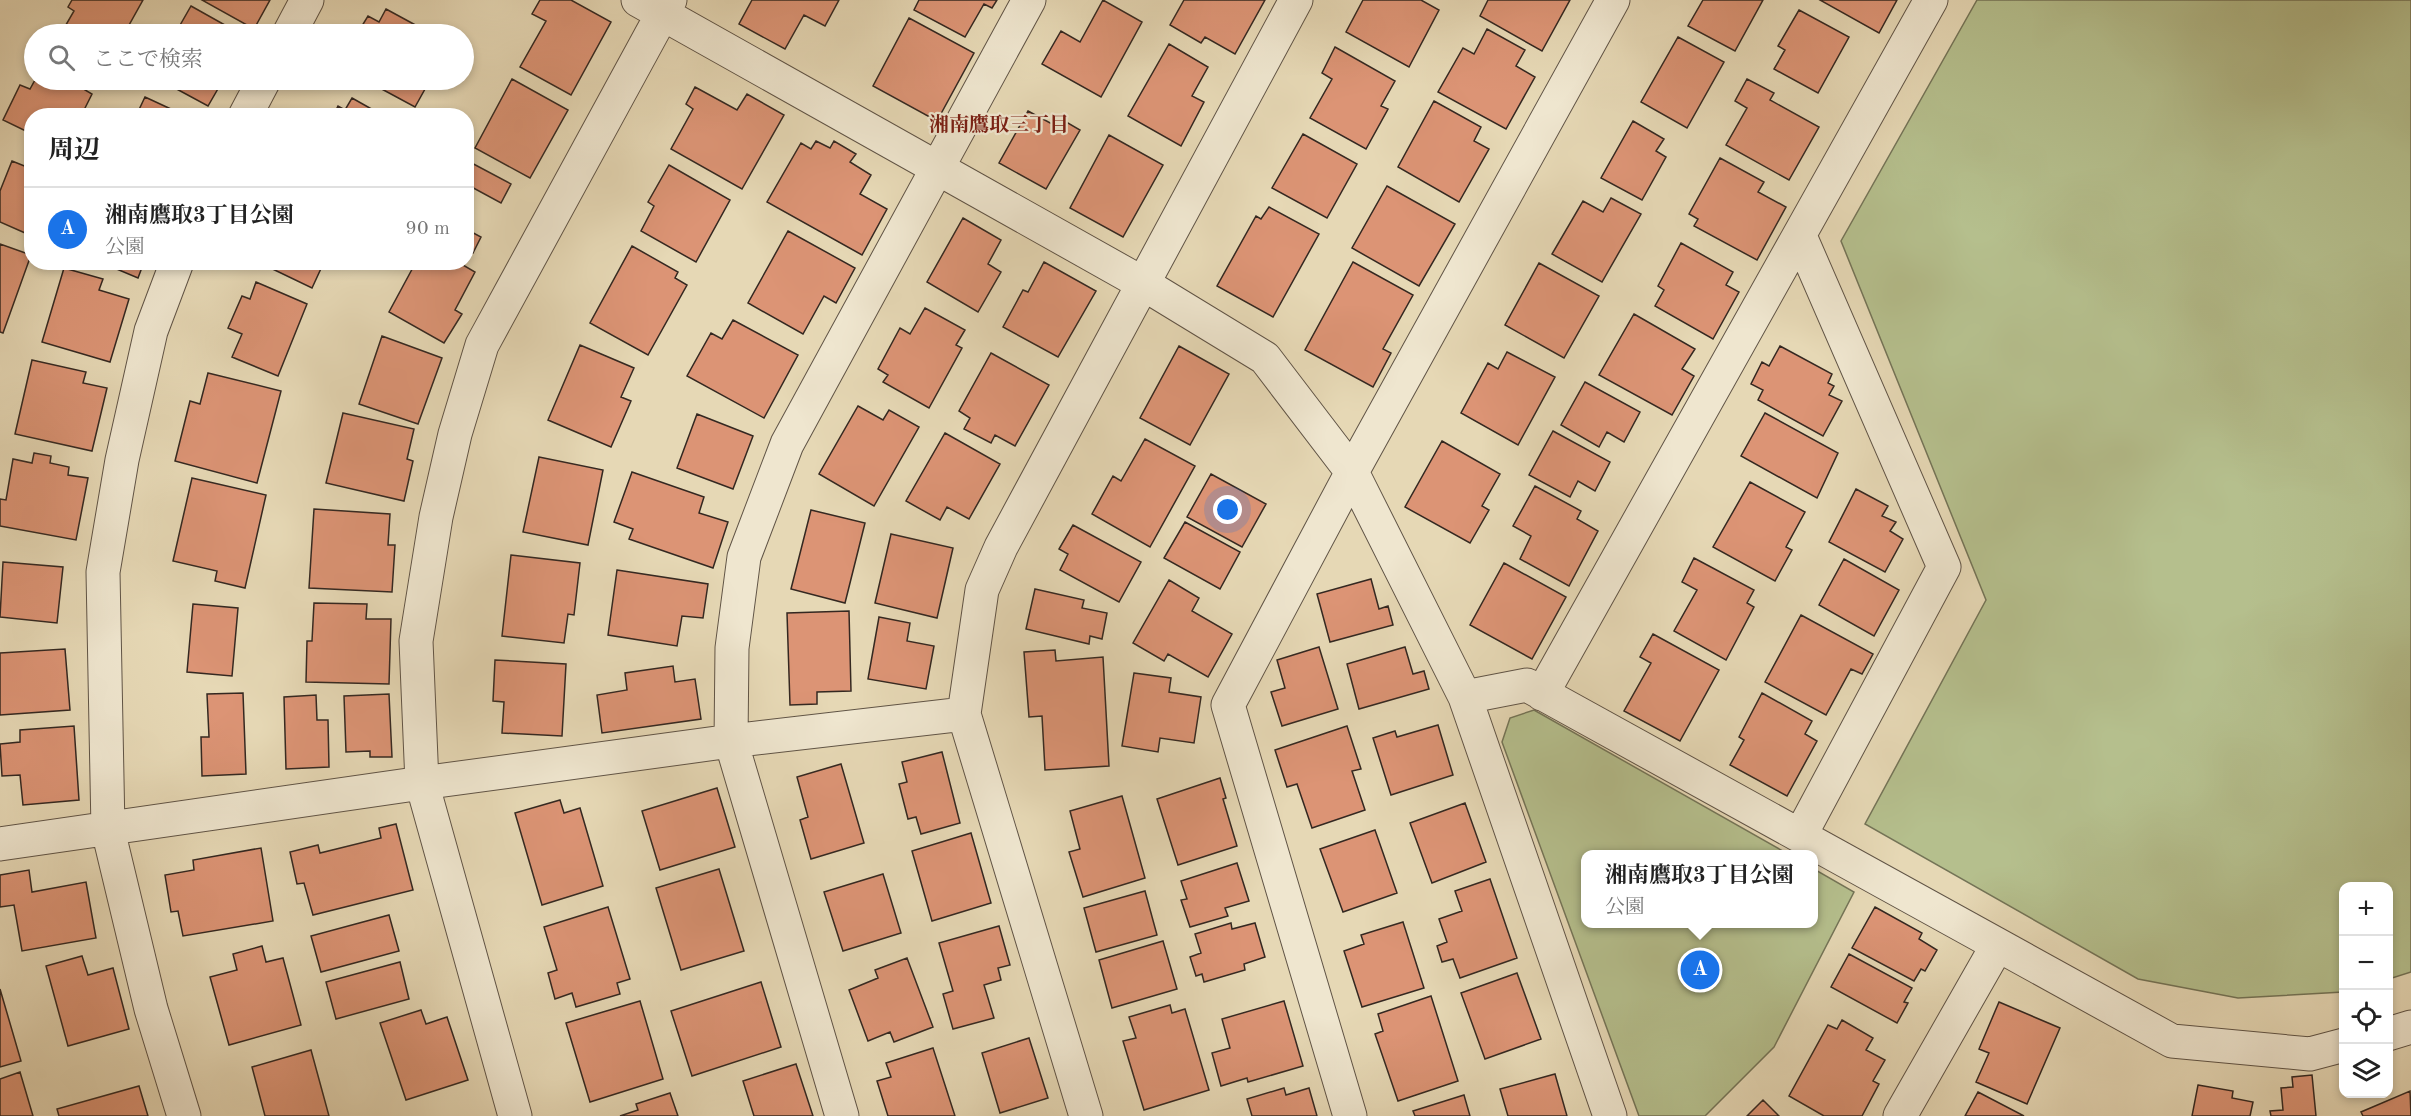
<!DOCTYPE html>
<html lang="ja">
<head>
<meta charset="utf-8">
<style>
	:root { --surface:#fff; --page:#f6f6f6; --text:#222; --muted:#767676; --line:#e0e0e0; --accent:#1a73e8 }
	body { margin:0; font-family:"Old Standard TT","Noto Serif JP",serif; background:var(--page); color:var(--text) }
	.controls { position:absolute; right:18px; bottom:18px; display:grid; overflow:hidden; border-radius:12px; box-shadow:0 3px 9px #0003 }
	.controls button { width:54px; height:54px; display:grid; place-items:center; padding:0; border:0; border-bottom:2px solid var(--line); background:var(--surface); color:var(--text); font:30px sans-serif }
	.you { position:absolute; left:1228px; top:510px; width:21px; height:21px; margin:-15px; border:4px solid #fff; border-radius:50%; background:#1a73e8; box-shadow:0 0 0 9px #1a73e833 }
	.badge { display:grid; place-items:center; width:39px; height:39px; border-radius:50%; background:var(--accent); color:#fff; font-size:20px; font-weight:700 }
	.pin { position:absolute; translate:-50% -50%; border:3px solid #fff; box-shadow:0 2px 6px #0006 }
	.popup { position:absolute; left:1581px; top:850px; width:237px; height:78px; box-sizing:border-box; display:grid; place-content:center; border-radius:12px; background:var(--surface); filter:drop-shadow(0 2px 4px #0005); font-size:20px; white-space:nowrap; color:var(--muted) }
	.popup b { font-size:22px; color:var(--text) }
	.popup::after { content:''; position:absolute; left:50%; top:100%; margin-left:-12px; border:12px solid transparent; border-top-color:var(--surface) }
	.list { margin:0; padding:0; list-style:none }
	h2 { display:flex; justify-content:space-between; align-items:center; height:78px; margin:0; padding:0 24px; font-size:26px }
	h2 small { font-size:20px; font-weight:400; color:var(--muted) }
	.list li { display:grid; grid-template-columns:39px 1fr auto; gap:18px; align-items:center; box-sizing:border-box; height:84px; padding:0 24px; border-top:2px solid var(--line) }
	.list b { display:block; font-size:22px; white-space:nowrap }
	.list p { margin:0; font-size:20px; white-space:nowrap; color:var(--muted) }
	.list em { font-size:20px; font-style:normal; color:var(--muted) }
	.icon { flex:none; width:33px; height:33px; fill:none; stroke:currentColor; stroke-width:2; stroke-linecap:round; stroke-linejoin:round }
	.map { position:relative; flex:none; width:2411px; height:1116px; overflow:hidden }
	.search { position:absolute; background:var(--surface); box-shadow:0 3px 9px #0003; left:24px; top:24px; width:450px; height:66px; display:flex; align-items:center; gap:15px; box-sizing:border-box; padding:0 21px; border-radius:33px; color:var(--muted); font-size:22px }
	.panel { position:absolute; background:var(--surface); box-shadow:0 3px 9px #0003; left:24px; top:108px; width:450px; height:162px; border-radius:24px }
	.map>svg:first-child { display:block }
</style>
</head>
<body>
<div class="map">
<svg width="2411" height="1116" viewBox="0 0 2411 1116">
	<rect width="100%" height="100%" fill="#e6d8b5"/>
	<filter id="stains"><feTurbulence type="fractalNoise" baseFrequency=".00333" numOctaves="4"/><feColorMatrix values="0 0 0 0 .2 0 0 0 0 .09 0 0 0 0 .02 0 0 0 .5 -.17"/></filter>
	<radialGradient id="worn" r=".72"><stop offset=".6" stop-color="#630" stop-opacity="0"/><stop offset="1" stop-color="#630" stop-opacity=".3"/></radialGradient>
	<path fill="#b5bf8d" stroke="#747457" stroke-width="1.5" d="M 1977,0 L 2411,0 L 2411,972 L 2389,979 L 2388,886 L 2344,886 L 2343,992 L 2238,998 L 2138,979 L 1865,824 L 1986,600 L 1841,241 Z
		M 1534,710 L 1788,854 L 1586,854 L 1586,924 L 1814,924 L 1814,869 L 1854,892 L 1774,1047 L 1705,1116 L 1639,1116 L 1502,742 L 1510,718 Z"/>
	<path fill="#dc9475" stroke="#342821" stroke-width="1.5" d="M 72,0 L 143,0 L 124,34 L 106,34 L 101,32 L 99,34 L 72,34 L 63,30 L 74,11 L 68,7 Z
		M 202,0 L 270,0 L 254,29 Z
		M 540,0 L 571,0 L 611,22 L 571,95 L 520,67 L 546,21 L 532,14 Z
		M 752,0 L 839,0 L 825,26 L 804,15 L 785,49 L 739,24 Z
		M 919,0 L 997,0 L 992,8 L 984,4 L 965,37 L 914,10 Z
		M 1103,0 L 1142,22 L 1101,97 L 1042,64 L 1061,31 L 1080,42 Z
		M 1184,0 L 1265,0 L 1235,54 L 1205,37 L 1201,43 L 1170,25 Z
		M 1363,0 L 1421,0 L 1439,10 L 1409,67 L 1346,32 Z
		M 1488,0 L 1570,0 L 1542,51 L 1480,16 Z
		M 1703,0 L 1763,0 L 1735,51 L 1688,26 Z
		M 1820,0 L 1897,0 L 1879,33 Z
		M 191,6 L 241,34 L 175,34 Z
		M 386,9 L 432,34 L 357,34 L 368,16 L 379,22 Z
		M 1799,10 L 1849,37 L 1818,93 L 1774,69 L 1785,50 L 1778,46 Z
		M 909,18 L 974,53 L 937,121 L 873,86 Z
		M 1487,29 L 1525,50 L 1516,66 L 1535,77 L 1506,129 L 1438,92 L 1463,48 L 1474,54 Z
		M 1678,37 L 1724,62 L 1687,128 L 1641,102 Z
		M 1169,44 L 1208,67 L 1192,96 L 1204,102 L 1181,146 L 1128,116 Z
		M 1335,47 L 1395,81 L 1381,106 L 1388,109 L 1366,149 L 1310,118 L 1332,79 L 1322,73 Z
		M 512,79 L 568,110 L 530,178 L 475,148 Z
		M 1747,79 L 1774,93 L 1770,100 L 1819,127 L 1789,180 L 1726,145 L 1747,108 L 1735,101 Z
		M 35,80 L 90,80 L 85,90 L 92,94 L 81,116 L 32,116 L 32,134 L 3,120 L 20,85 L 30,89 Z
		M 160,80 L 223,80 L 208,106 Z
		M 365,80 L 430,80 L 415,107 Z
		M 695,87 L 737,110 L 747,94 L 784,115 L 742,189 L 671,149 L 693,109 L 686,104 Z
		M 145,97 L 186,116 L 136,116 Z
		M 352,98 L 384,116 L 333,116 L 338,106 L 345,110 Z
		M 1434,101 L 1481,127 L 1474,141 L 1489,149 L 1459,202 L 1398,167 Z
		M 1028,111 L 1052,124 L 1056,116 L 1080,130 L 1046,189 L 999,163 Z
		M 1633,121 L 1664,139 L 1656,151 L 1666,157 L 1642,200 L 1601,178 Z
		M 1303,134 L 1357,164 L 1327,218 L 1272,188 Z
		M 1109,135 L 1163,165 L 1123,237 L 1070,208 Z
		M 816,141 L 830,148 L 834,141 L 856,154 L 850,162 L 871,175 L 860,194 L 887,209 L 862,255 L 767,202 L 801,143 L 811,149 Z
		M 1720,158 L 1764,182 L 1758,192 L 1786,207 L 1757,260 L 1694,226 L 1698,219 L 1689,214 Z
		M 466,160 L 511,184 L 501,203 L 466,184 Z
		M 12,161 L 32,169 L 32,236 L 0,222 L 0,191 Z
		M 669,165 L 730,200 L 696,262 L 641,231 L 654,206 L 648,202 Z
		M 1387,186 L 1455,224 L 1419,286 L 1352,248 Z
		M 1611,198 L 1641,214 L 1602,282 L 1552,254 L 1583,201 L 1603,212 Z
		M 1269,207 L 1319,234 L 1273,317 L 1217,286 L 1256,216 L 1261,219 Z
		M 963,218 L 1001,240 L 988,264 L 1001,272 L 978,312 L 927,282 Z
		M 466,229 L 481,237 L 473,253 L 466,249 Z
		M 788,231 L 855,268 L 836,303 L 824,296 L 803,334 L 748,303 Z
		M 1681,243 L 1733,272 L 1726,285 L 1739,292 L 1713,339 L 1655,306 L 1664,290 L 1658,286 Z
		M 0,244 L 31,255 L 3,333 L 0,332 Z
		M 632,246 L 678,272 L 675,278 L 687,285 L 648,355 L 590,323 Z
		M 100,262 L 144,262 L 138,278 Z
		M 258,262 L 324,262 L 312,288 Z
		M 416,262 L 458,262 L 475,272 L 455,310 L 462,314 L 444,343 L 389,312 Z
		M 1044,262 L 1096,291 L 1058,357 L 1003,327 L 1023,290 L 1028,292 Z
		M 1353,262 L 1413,295 L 1383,349 L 1391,353 L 1373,387 L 1305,350 Z
		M 1539,263 L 1599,296 L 1564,358 L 1505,325 Z
		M 64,268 L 103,279 L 99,290 L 129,299 L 110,362 L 42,342 Z
		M 256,282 L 307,304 L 278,376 L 232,357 L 242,334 L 228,328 L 242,296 L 250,299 Z
		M 925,308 L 965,330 L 956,345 L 962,348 L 929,408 L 883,382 L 888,375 L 878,369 L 900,328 L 910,334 Z
		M 1634,314 L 1695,349 L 1682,369 L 1694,376 L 1672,415 L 1599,375 Z
		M 733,320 L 798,355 L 764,418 L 687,376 L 711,333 L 722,339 Z
		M 382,336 L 442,358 L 418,424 L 359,404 Z
		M 580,345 L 634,368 L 621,397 L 631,401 L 611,447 L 548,420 Z
		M 1179,346 L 1229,374 L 1190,445 L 1140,418 Z
		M 1780,346 L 1832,374 L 1828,383 L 1834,386 L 1829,395 L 1842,401 L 1823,436 L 1758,400 L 1763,390 L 1751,384 L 1762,362 L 1769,366 Z
		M 1507,352 L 1555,377 L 1518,445 L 1461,413 L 1488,363 L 1498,369 Z
		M 991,353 L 1049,385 L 1015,446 L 995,435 L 991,443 L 964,429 L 970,418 L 959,411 Z
		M 32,360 L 86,372 L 83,383 L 107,388 L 92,451 L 15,434 Z
		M 208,373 L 281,391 L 257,483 L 175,461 L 190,401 L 200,404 Z
		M 1585,382 L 1640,412 L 1624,442 L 1607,432 L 1599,447 L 1561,425 Z
		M 858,406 L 883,420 L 889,410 L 919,427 L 874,506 L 819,474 Z
		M 343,413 L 414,429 L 407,459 L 413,461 L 404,501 L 326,483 Z
		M 1765,413 L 1838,453 L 1817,498 L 1741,456 Z
		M 697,414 L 753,436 L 733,489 L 677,468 Z
		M 1553,431 L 1610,462 L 1595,491 L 1578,481 L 1570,497 L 1529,475 Z
		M 945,433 L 1000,464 L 969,519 L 947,507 L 940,520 L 906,501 Z
		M 1145,439 L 1195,466 L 1150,547 L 1092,514 L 1113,476 L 1121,481 Z
		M 1442,441 L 1500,474 L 1482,506 L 1489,510 L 1470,543 L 1405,507 Z
		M 34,453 L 51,456 L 50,463 L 69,467 L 68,475 L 88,478 L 76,540 L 0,526 L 0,499 L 6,500 L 13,459 L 32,463 Z
		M 539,457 L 603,470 L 588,545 L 523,532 Z
		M 632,472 L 704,497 L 699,513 L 728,522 L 713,568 L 629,539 L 633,529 L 614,522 Z
		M 1211,474 L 1266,504 L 1242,547 L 1187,517 Z
		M 192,478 L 266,495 L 245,588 L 215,581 L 217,571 L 173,561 Z
		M 1750,482 L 1805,512 L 1786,547 L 1792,550 L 1775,581 L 1713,547 Z
		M 1535,486 L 1581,511 L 1577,519 L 1598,531 L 1569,586 L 1520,559 L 1531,536 L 1513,526 Z
		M 1856,489 L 1888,506 L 1882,516 L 1896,522 L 1890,531 L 1903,539 L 1885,572 L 1829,542 Z
		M 314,509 L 390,514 L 388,545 L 395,545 L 392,592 L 309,588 Z
		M 811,510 L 865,523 L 845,603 L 791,589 Z
		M 1185,522 L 1240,552 L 1220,589 L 1164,558 Z
		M 1073,525 L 1141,562 L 1119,602 L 1060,570 L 1068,554 L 1059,549 Z
		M 891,534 L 953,548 L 937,618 L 875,603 Z
		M 511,555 L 580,563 L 574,615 L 568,614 L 564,643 L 502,636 Z
		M 1694,558 L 1754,590 L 1747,603 L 1754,607 L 1726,660 L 1674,631 L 1697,590 L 1682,582 Z
		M 1844,559 L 1899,590 L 1874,636 L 1819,605 Z
		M 3,562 L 63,567 L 57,623 L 0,617 Z
		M 1504,563 L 1566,597 L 1532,659 L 1470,625 Z
		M 617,570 L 708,584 L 703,618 L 682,616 L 677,646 L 608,635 Z
		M 1371,579 L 1379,609 L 1388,606 L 1393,625 L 1330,642 L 1317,594 Z
		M 1169,580 L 1199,598 L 1192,611 L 1232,634 L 1208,677 L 1168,654 L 1164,661 L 1133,643 Z
		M 1035,589 L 1084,600 L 1082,608 L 1107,613 L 1102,639 L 1090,636 L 1089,644 L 1026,629 Z
		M 314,603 L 367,604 L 366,619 L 391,619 L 389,684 L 306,682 L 307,641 L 312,641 Z
		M 193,604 L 238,608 L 232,676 L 187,672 Z
		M 849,611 L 851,691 L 817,692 L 817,704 L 790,705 L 787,613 Z
		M 1801,615 L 1873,654 L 1862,674 L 1851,669 L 1826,715 L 1765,682 Z
		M 879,617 L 910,623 L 907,641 L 934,646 L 926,689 L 868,679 Z
		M 1653,634 L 1719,670 L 1680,741 L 1624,711 L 1651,663 L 1640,657 Z
		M 1319,647 L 1338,709 L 1282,726 L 1271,692 L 1285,688 L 1277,660 Z
		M 1405,647 L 1413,674 L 1424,671 L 1429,689 L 1359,709 L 1347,664 Z
		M 65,649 L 70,710 L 0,715 L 0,653 Z
		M 1055,650 L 1056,661 L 1103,657 L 1109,766 L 1045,770 L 1042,716 L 1029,717 L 1024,652 Z
		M 495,660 L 566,664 L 562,736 L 502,733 L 504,702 L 493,701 Z
		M 673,666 L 675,682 L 695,679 L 701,719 L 602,733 L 597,695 L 627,690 L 625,673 Z
		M 1134,673 L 1171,678 L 1169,692 L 1201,697 L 1194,743 L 1160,738 L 1158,752 L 1122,746 Z
		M 243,693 L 246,774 L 202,776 L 201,737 L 209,737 L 207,694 Z
		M 1762,693 L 1812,721 L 1805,734 L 1817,741 L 1787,796 L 1730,765 L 1744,740 L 1739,737 Z
		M 389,694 L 392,757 L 370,757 L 370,751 L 346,752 L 344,696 Z
		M 316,695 L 317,720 L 328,720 L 329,767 L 286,769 L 284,697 Z
		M 1438,725 L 1453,775 L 1391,795 L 1373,738 L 1395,731 L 1397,737 Z
		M 74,726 L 79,800 L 23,805 L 20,775 L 2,776 L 0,744 L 20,742 L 20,730 Z
		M 1347,726 L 1361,769 L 1352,771 L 1365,810 L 1312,828 L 1297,784 L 1287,787 L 1275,750 Z
		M 942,752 L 960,823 L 921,834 L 916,817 L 908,819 L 899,784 L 907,782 L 902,762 Z
		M 841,764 L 864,843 L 811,859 L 800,820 L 808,817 L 797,777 Z
		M 1220,778 L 1226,798 L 1223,799 L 1237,846 L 1178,865 L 1157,799 Z
		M 717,788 L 735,847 L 660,870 L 642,811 Z
		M 1122,796 L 1145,878 L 1083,897 L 1069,852 L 1080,849 L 1070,811 Z
		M 560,800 L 564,813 L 580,808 L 603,886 L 542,905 L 515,813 Z
		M 1465,803 L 1486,862 L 1432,883 L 1410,823 Z
		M 396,824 L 413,890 L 313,915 L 304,883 L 297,884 L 290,852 L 318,845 L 320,853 L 381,838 L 379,828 Z
		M 1375,830 L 1397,893 L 1343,912 L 1320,849 Z
		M 971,833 L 991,903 L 932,921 L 912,851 Z
		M 261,848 L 273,921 L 183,936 L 178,911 L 171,912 L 165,875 L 194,870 L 193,860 Z
		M 1237,863 L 1249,901 L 1225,908 L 1228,916 L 1190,927 L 1181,900 L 1187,899 L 1181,881 Z
		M 719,869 L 744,951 L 681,970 L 656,888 Z
		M 29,870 L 32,892 L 86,882 L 96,938 L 22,951 L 14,905 L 0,907 L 0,875 Z
		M 883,874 L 901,933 L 843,951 L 824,892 Z
		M 1490,879 L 1517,958 L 1460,978 L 1453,959 L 1442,962 L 1437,946 L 1447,942 L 1439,919 L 1462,911 L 1455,891 Z
		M 1145,891 L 1157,935 L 1096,952 L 1084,908 Z
		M 608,907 L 630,979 L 617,983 L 620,994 L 576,1007 L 572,993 L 555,999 L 548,973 L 557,970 L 544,927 Z
		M 1875,907 L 1922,933 L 1919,939 L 1937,950 L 1925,971 L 1921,969 L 1914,981 L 1852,948 Z
		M 389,915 L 399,951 L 321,972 L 311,936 Z
		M 1403,922 L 1424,988 L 1362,1007 L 1344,951 L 1364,944 L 1361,935 Z
		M 1231,923 L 1232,929 L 1255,923 L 1265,957 L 1244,964 L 1245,970 L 1204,982 L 1202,974 L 1196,976 L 1190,957 L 1201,953 L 1195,934 Z
		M 999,926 L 1010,965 L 998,968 L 1001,980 L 984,985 L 994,1018 L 953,1029 L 943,994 L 953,991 L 939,943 Z
		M 1163,941 L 1177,989 L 1112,1008 L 1099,960 Z
		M 262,946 L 266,962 L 283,958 L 301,1025 L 229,1045 L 210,977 L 237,970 L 233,954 Z
		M 1849,954 L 1912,988 L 1904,1002 L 1908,1003 L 1897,1023 L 1831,987 Z
		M 82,956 L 88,975 L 113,968 L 129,1029 L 68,1046 L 46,966 Z
		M 907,958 L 933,1027 L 894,1042 L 890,1032 L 868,1041 L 849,990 L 878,978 L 875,970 Z
		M 400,962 L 409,999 L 336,1019 L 326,982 Z
		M 1517,973 L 1541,1039 L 1485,1059 L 1461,993 Z
		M 761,982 L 781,1047 L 692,1076 L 671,1011 Z
		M 0,989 L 21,1061 L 0,1067 Z
		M 1431,996 L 1458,1081 L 1398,1101 L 1375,1034 L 1383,1031 L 1378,1014 Z
		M 640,1001 L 663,1079 L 590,1102 L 566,1023 Z
		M 1284,1001 L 1303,1066 L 1248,1082 L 1247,1078 L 1221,1086 L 1212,1053 L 1230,1048 L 1222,1019 Z
		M 1999,1002 L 2060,1028 L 2027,1104 L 1976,1082 L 1989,1053 L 1979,1049 Z
		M 1170,1005 L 1172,1013 L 1185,1009 L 1209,1090 L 1144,1110 L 1123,1041 L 1136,1038 L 1129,1017 Z
		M 421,1010 L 426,1024 L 447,1017 L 468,1080 L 406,1100 L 380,1023 Z
		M 1842,1020 L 1873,1038 L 1866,1050 L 1885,1060 L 1873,1081 L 1879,1084 L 1862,1116 L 1824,1116 L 1789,1096 L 1828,1025 L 1837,1029 Z
		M 1029,1038 L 1048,1098 L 1000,1113 L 982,1053 Z
		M 933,1048 L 955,1116 L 888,1116 L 877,1081 L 891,1077 L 886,1063 Z
		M 311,1050 L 329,1116 L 265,1116 L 252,1067 Z
		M 796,1064 L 813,1116 L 754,1116 L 743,1081 Z
		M 20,1072 L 33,1116 L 0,1116 L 0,1079 Z
		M 1555,1074 L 1567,1116 L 1508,1116 L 1500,1089 Z
		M 2312,1075 L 2316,1116 L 2271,1116 L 2270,1111 L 2283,1110 L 2281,1088 L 2293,1087 L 2292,1077 Z
		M 2198,1085 L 2233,1091 L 2232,1098 L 2253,1102 L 2250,1116 L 2192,1116 Z
		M 139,1086 L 148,1116 L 59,1116 L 57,1109 Z
		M 1284,1088 L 1286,1095 L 1309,1088 L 1317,1116 L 1252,1116 L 1247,1099 Z
		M 2410,1091 L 2411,1116 L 2363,1116 L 2361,1112 Z
		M 1978,1092 L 2024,1116 L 1965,1116 Z
		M 670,1093 L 678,1116 L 620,1116 L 638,1110 L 636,1104 Z
		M 1464,1095 L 1470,1116 L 1415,1116 L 1413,1111 Z
		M 1763,1100 L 1779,1116 L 1747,1116 Z"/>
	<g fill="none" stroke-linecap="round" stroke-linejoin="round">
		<g stroke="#605446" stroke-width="35">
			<path id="street" d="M 638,0 L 1142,283 L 1265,358 L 1352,472 L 1465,697 L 1610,1116
				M 289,34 L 307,0
				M 245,116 L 264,80
				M 1800,236 L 1944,567 L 1801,834
				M 177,262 L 151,331 L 122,460 L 103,572 L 108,830 L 151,1009 L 184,1116
				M 1542,694 L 1931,0
				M 1465,697 L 1527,685 L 2172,1041 L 2310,1054 L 2344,1045
				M 0,844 L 422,783 L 731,741 L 964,714
				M 2388,1034 L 2411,1027
				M 515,1116 L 422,783 L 416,641 L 436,517 L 455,434 L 482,345 L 670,0
				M 842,1116 L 731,741 L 732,648 L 744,557 L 787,444 L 1029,0
				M 1086,1116 L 964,714 L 982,590 L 1001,547 L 1296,0
				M 1350,1116 L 1228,705 L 1352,472 L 1613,0
				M 1900,1116 L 1997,946"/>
		</g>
		<use href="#street" stroke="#efe6cf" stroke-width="33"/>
	</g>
	<g text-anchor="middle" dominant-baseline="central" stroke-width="4.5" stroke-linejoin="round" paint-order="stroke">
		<g font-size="20" font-weight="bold" fill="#7a1f14" stroke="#efe6cf">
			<text x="999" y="126">湘南鷹取三丁目</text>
		</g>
	</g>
	<rect width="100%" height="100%" filter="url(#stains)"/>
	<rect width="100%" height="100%" fill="url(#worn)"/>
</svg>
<div class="controls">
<button>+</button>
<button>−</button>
<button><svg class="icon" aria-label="locate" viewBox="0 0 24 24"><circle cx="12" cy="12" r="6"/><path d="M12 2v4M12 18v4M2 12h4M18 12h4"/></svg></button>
<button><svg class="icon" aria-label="layers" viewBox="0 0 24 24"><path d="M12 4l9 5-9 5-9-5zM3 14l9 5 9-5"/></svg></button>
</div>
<div class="you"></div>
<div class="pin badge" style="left:1700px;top:970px">A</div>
<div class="popup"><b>湘南鷹取3丁目公園</b>公園</div>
<div class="search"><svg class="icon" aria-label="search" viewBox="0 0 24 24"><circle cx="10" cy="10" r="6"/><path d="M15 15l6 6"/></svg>ここで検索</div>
<section class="panel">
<h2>周辺<small></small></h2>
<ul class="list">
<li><span class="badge">A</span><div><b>湘南鷹取3丁目公園</b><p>公園</p></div><em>90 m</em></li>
</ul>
</section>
</div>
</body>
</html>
